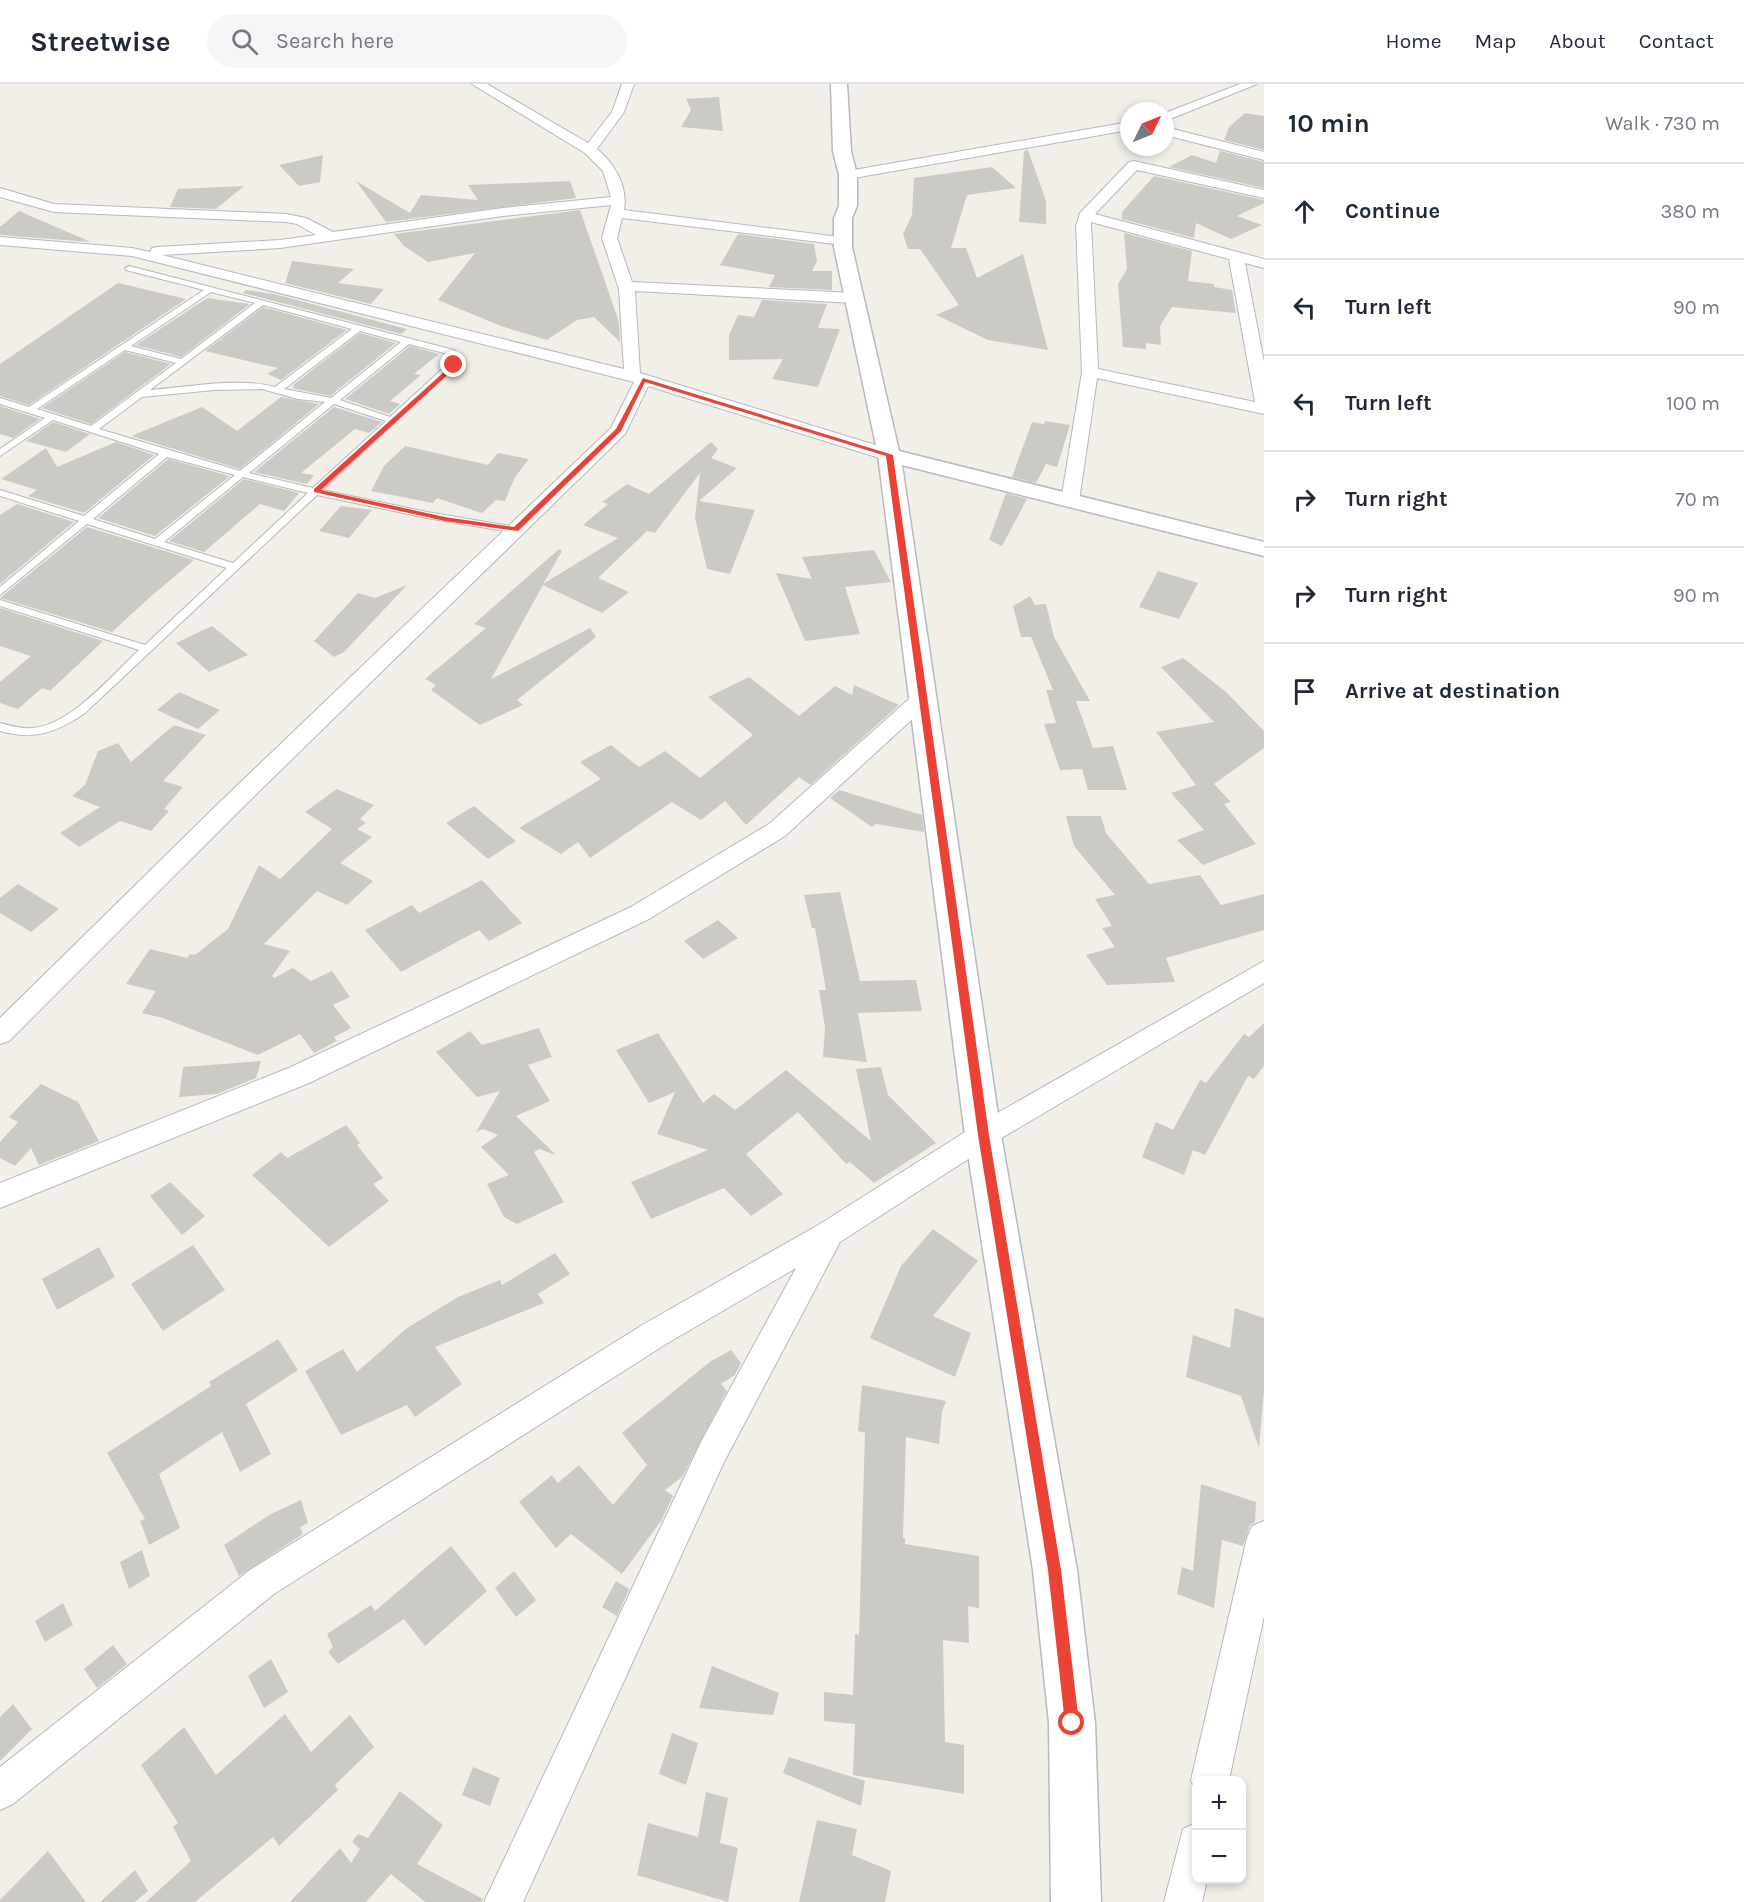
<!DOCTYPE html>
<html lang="en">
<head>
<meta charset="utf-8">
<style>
	:root { --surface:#fff; --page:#f6f6f7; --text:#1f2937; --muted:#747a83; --line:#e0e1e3 }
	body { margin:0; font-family:Karla,sans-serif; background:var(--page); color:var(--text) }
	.controls { position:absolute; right:18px; bottom:18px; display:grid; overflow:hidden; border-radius:12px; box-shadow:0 3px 9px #0003 }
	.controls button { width:54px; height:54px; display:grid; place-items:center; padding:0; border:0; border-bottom:2px solid var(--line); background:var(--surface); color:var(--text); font:30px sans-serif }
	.compass { position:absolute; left:1120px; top:18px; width:54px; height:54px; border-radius:50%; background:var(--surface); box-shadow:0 3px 9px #0003; rotate:47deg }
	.stop { position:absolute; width:18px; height:18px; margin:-14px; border:4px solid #ea4335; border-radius:50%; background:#fff }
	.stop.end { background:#ea4335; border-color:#fff; box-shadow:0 2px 6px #0008 }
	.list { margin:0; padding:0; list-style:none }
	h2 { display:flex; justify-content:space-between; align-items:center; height:78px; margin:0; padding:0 24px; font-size:26px }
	h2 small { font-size:20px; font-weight:400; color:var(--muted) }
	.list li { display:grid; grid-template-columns:39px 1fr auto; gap:18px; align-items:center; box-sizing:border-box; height:96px; padding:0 24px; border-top:2px solid var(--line) }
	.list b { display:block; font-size:22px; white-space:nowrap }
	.list em { font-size:20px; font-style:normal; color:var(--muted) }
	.icon { flex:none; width:33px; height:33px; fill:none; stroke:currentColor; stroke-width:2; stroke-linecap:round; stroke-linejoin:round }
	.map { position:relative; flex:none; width:1264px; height:1818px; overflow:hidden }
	header { display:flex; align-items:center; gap:36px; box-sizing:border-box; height:84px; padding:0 30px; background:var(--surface); border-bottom:2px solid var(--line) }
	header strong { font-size:28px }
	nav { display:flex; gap:33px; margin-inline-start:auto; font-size:21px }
	.search { width:420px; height:54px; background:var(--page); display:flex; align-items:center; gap:15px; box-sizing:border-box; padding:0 21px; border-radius:33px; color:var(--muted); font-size:22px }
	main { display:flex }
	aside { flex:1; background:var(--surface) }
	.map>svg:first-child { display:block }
</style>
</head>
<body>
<header>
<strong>Streetwise</strong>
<div class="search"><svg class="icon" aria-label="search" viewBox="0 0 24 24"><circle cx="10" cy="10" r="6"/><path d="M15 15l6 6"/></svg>Search here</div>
<nav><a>Home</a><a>Map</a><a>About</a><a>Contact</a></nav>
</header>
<main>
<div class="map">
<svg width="1264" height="1818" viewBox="0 0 1264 1818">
	<rect width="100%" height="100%" fill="#f1efe8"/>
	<path fill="#cccac5" d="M 719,13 L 723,47 L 681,43 L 691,26 L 686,15 Z
		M 1245,29 L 1264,32 L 1264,66 L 1224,56 L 1229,43 Z
		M 1028,66 L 1046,117 L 1046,140 L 1019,138 L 1024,67 Z
		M 1220,67 L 1264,78 L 1264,104 L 1169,83 L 1192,71 L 1216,79 Z
		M 323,71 L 320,98 L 299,102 L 279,81 Z
		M 992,83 L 1016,104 L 967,111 L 951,164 L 966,164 L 977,194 L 1023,170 L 1048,266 L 988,256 L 936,231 L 959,221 L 920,165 L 908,165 L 903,150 L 912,131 L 914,94 Z
		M 1154,92 L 1264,116 L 1264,119 L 1237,132 L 1262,141 L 1231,155 L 1196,139 L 1194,154 L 1122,135 L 1122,128 Z
		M 356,97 L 410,129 L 421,111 L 478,116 L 468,101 L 570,97 L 576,114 L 386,138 Z
		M 244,102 L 216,125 L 170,123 L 178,105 Z
		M 580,126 L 619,238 L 620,258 L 594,233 L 577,236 L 547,256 L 501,242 L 438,216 L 475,169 L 428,178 L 404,162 L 394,150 Z
		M 19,127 L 91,158 L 0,151 L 0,143 Z
		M 1124,149 L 1192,167 L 1188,197 L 1214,200 L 1214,203 L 1232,206 L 1236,229 L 1172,223 L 1160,242 L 1161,261 L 1146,259 L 1146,265 L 1123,263 L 1118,200 L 1127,185 Z
		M 738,150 L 814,160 L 817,177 L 812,187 L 832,187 L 832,206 L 769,203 L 775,191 L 720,181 Z
		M 292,177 L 354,185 L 338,199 L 384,205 L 371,220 L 285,199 Z
		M 118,199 L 186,215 L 29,321 L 0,312 L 0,280 Z
		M 246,206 L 274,210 L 407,245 L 401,250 L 243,209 Z
		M 207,214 L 250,220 L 181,273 L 136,261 Z
		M 762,216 L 827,220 L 818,244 L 840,245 L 818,303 L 772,295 L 783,275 L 729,276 L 729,251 L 738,231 L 754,233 Z
		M 263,223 L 347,246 L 281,296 L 267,290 L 278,284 L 205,267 Z
		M 360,249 L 396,259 L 330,312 L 292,304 L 295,302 L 293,301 Z
		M 410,262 L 439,270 L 414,290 L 421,291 L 390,317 L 400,320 L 389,330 L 345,315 Z
		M 125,268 L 171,280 L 91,340 L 42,324 Z
		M 281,313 L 319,320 L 240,385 L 131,352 L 202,323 L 237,347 Z
		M 0,322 L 40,335 L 13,354 L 0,350 Z
		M 334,323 L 382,338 L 369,349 L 355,345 L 301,389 L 314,391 L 307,400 L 254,388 Z
		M 1045,337 L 1070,341 L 1057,383 L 1046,380 L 1036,399 L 1012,393 L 1032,338 L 1044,340 Z
		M 53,338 L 90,350 L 66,368 L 26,357 Z
		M 116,358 L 154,371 L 84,429 L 28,412 L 37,406 L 1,395 L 46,364 L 57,383 Z
		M 711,358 L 718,365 L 711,374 L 737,384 L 699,417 L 755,426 L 730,490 L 707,485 L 695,434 L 700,389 L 655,449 L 647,447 L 598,494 L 629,508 L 602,529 L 543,501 L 491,595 L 590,544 L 596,553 L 517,616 L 523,621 L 480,641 L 431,606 L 436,601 L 425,595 L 486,544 L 474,540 L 559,465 L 562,467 L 543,500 L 618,454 L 583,441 L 608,420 L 602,418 L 627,400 L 649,410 Z
		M 405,362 L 488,381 L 498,369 L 529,375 L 515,393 L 505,417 L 496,416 L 482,429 L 437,414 L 433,419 L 371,407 L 384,382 Z
		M 168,375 L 230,392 L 155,452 L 98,434 Z
		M 244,395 L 299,409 L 284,427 L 260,420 L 204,468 L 169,457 Z
		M 1006,409 L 1027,415 L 1002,462 L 989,456 Z
		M 17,420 L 74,438 L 0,500 L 0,431 Z
		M 341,422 L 372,426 L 349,454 L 319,447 Z
		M 87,443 L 194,476 L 149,514 L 112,548 L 0,514 Z
		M 874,466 L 891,498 L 845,503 L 860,550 L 805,557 L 776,489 L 812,495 L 802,473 Z
		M 1158,487 L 1198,499 L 1179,535 L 1139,523 Z
		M 407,501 L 344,568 L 334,573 L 314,557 L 358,509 L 375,514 Z
		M 1030,512 L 1035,521 L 1046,520 L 1054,553 L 1090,617 L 1076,617 L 1093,664 L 1113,662 L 1127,706 L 1088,706 L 1082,685 L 1060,686 L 1044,640 L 1056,639 L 1046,606 L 1053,606 L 1031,553 L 1021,553 L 1013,522 Z
		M 0,524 L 103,557 L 50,607 L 42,604 L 18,625 L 0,619 L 0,598 L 31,572 L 0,562 Z
		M 212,542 L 248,571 L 209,588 L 176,559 Z
		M 1183,574 L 1226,608 L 1264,647 L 1264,664 L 1214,700 L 1231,718 L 1224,720 L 1256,760 L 1203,781 L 1177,756 L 1204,746 L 1171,709 L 1196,701 L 1156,648 L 1214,638 L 1161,583 Z
		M 749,593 L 799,632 L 835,602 L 852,611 L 854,601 L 899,621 L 810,701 L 799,693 L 746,741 L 725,717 L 701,736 L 672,718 L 590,774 L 578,758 L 561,770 L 519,744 L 601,695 L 580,678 L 611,661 L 639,683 L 665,667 L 700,694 L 753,651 L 708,613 Z
		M 179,608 L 220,626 L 198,645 L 157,626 Z
		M 174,641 L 206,651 L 163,697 L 183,703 L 164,725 L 169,727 L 151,747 L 120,737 L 79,763 L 60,749 L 100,723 L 72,712 L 85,701 L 98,667 L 118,659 L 131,678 Z
		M 337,705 L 374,721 L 360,735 L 366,739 L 357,745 L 372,753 L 340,779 L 373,797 L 347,821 L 317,807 L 264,860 L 290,867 L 272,892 L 274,894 L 293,884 L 311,897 L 332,887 L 350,913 L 333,921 L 351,944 L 334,953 L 337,957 L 314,969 L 300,950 L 258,971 L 163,934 L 142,929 L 156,907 L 126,900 L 150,865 L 187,874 L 190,870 L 195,871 L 228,845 L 259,781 L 280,795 L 332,745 L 305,728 Z
		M 839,706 L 922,731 L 924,748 L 876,740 L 872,743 L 830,714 Z
		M 474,722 L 516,757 L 488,775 L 446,739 Z
		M 1066,732 L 1101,732 L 1106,749 L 1149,800 L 1200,791 L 1221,821 L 1264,810 L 1264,846 L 1166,874 L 1175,898 L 1107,901 L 1086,871 L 1115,863 L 1102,844 L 1112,842 L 1095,815 L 1115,811 L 1074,762 Z
		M 482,796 L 522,839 L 489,857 L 479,846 L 401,888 L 365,846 L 412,821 L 419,829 Z
		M 18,800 L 59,825 L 31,848 L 0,829 L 0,814 Z
		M 840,808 L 860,897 L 916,896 L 922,927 L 858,929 L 867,978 L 823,973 L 825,943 L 819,906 L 826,906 L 815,844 L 812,844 L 804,811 Z
		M 718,836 L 738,854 L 703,875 L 684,857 Z
		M 1264,939 L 1264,982 L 1254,995 L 1248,992 L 1205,1071 L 1193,1066 L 1184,1091 L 1142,1073 L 1156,1038 L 1173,1046 L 1200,996 L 1206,999 L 1244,950 L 1249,953 Z
		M 539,944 L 552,973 L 528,981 L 550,1017 L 516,1032 L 556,1071 L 539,1065 L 534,1068 L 564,1118 L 517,1140 L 504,1133 L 487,1100 L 509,1091 L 481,1063 L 498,1051 L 483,1045 L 476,1048 L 500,1007 L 477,1013 L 436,968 L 470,947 L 482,961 Z
		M 658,949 L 703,1019 L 714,1010 L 735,1026 L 786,986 L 871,1057 L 856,985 L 881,983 L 888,1011 L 936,1059 L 874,1099 L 850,1078 L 846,1080 L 798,1028 L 746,1070 L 783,1110 L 751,1132 L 724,1104 L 651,1135 L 631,1098 L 708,1066 L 657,1050 L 675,1008 L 649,1019 L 616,966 Z
		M 261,977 L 256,994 L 217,1010 L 179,1013 L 183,983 Z
		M 41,1000 L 78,1018 L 99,1057 L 39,1081 L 31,1064 L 15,1082 L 0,1074 L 0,1058 L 18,1038 L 9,1033 Z
		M 346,1041 L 360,1059 L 357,1061 L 383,1094 L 373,1100 L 389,1117 L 329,1163 L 252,1091 L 281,1068 L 287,1074 Z
		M 170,1098 L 205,1132 L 182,1151 L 150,1112 Z
		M 933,1145 L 978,1177 L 933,1232 L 971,1249 L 955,1293 L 870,1254 L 901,1182 Z
		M 193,1161 L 225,1206 L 163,1247 L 131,1200 Z
		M 99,1163 L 115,1193 L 57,1226 L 42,1195 Z
		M 555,1169 L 570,1190 L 538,1210 L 544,1219 L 435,1263 L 462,1300 L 415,1333 L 407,1321 L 341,1351 L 305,1287 L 343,1265 L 357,1288 L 407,1244 L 458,1213 L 500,1196 L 502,1201 Z
		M 1235,1224 L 1264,1234 L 1264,1307 L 1259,1364 L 1241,1312 L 1186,1293 L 1193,1251 L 1230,1264 Z
		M 278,1255 L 298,1286 L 246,1320 L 271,1370 L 240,1388 L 222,1348 L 159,1390 L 180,1444 L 149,1461 L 140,1437 L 145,1435 L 107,1369 L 211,1302 L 209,1298 Z
		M 731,1266 L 741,1279 L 735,1291 L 721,1300 L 727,1307 L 682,1393 L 665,1406 L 673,1412 L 661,1437 L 622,1490 L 571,1450 L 556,1464 L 519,1418 L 552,1391 L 558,1399 L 579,1381 L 613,1421 L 647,1381 L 622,1349 L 711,1277 Z
		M 862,1301 L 946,1317 L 942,1328 L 939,1360 L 906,1353 L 903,1454 L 905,1454 L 905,1460 L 979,1472 L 979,1524 L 968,1522 L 969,1559 L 943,1556 L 945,1658 L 964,1661 L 964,1710 L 853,1691 L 855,1640 L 824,1637 L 824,1608 L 853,1611 L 855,1550 L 859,1551 L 865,1349 L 858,1347 Z
		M 1201,1400 L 1256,1418 L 1255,1438 L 1250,1441 L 1243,1462 L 1222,1456 L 1214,1524 L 1177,1510 L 1182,1483 L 1193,1487 Z
		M 301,1416 L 308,1439 L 300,1443 L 303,1450 L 239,1492 L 224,1461 L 269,1431 Z
		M 451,1462 L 487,1507 L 425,1562 L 404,1535 L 338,1580 L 328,1568 L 333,1563 L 327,1550 L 371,1521 L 375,1527 Z
		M 142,1466 L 150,1492 L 129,1505 L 120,1478 Z
		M 514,1487 L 536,1516 L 516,1533 L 495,1504 Z
		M 616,1497 L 629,1505 L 617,1532 L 602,1523 Z
		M 63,1519 L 73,1541 L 45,1558 L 35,1537 Z
		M 113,1561 L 127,1580 L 97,1604 L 84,1585 Z
		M 271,1575 L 288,1608 L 264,1624 L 248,1592 Z
		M 712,1582 L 779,1609 L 773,1631 L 699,1624 Z
		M 13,1620 L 32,1645 L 0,1677 L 0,1633 Z
		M 285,1630 L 311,1668 L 350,1631 L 374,1663 L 335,1701 L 338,1706 L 279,1762 L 273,1753 L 195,1818 L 146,1818 L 191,1777 L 173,1743 L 178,1739 L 141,1681 L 184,1643 L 216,1691 Z
		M 672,1649 L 698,1659 L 686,1701 L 659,1690 Z
		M 789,1673 L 865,1697 L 861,1722 L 783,1689 Z
		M 473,1683 L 500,1694 L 490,1722 L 462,1711 Z
		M 400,1707 L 443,1741 L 417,1780 L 483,1815 L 482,1818 L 425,1818 L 391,1790 L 366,1818 L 290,1818 L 340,1764 L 351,1779 L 360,1765 L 352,1758 L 358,1750 L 368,1754 Z
		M 706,1708 L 728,1714 L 720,1759 L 738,1764 L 728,1818 L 637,1791 L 648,1739 L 698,1753 Z
		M 817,1736 L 857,1745 L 852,1771 L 891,1787 L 885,1818 L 799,1818 Z
		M 48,1767 L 86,1818 L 0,1818 L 0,1816 Z
		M 135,1786 L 148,1807 L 135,1818 L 100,1818 Z"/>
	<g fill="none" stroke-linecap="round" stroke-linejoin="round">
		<g stroke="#b5b8bc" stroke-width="2">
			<path id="lane" d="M 129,182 L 454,266 L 462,275 L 461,277 L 322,406 L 427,428 L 516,443 L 521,446 L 516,449 L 427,434 L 317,411 L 85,629 C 58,648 33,657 0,647 L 0,639 C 11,642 21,645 32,644 C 70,642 112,591 139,566 L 0,522 L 0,516 L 145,561 L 227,484 L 87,440 L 0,511 L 0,503 L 79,437 L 0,412 L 0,406 L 84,432 L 159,370 L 53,336 L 0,372 L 0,365 L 45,334 L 0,320 L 0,314 L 29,323 L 204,206 L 126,186 L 125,184 ZM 211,208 L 255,219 L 181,275 L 131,262 ZM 263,221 L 352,245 L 275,303 C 239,293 188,303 150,306 ZM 360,247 L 401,258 L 331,314 L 284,305 ZM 409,260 L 448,270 L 453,275 L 390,333 L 340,316 ZM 125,266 L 176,279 L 91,342 L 37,325 ZM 262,305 L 298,315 L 325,318 L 240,387 L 99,345 L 142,313 L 214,306 ZM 334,320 L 386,337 L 313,404 L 249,389 ZM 167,373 L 235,391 L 155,455 L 93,435 ZM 243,393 L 308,409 L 233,479 L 164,458 Z"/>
		</g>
		<g stroke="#b5b8bc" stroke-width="2">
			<path id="street" d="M 472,0 L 487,0 L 588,59 L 612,28 L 622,0 L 634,0 L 624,28 L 597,65 C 615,80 628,102 624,126 L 848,154 L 850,157 L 848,160 L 843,161 L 622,134 L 617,154 L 632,198 L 854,209 L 862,214 L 854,219 L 635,207 L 640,289 L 895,367 L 898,371 L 889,376 L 883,375 L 648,302 L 625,350 L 238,728 L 9,957 L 0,960 L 0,934 L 222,716 L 611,344 L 634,298 L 132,172 L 0,161 L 0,153 L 132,164 L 150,168 L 152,164 L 157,163 L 280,156 L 316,151 L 297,140 L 286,138 L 54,128 L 0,113 L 0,104 L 54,120 L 286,130 L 306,134 L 333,148 L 503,124 L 611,113 L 603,87 L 585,69 ZM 611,121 L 602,154 L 619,205 L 624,285 L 162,171 L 280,164 L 503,132 Z
				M 1240,0 L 1257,0 L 1165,37 L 1165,29 Z
				M 1129,38 L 1129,46 L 848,95 L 841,91 L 848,87 Z
				M 1165,43 L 1264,68 L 1264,76 L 1165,51 Z
				M 1134,77 L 1264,106 L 1264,114 L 1137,86 L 1095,130 L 1264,175 L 1264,184 L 1245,179 L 1264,278 L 1264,330 L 1097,294 L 1079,417 L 1070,422 L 1061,417 L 1082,288 L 1076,142 L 1080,129 L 1129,78 ZM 1091,138 L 1229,175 L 1255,318 L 1098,285 Z
				M 925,605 L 932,607 L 936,612 L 932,617 L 785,752 L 649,835 L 309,999 L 0,1124 L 0,1099 L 291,983 L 631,823 L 769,740 L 918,607 Z
				M 1264,877 L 1264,899 L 993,1059 L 840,1158 L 723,1380 L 523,1818 L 484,1818 L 701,1358 L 796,1184 L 666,1260 L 274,1510 L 13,1720 L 0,1726 L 0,1683 L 250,1486 L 644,1240 L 820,1140 L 973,1043 Z
				M 1264,1437 L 1264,1532 L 1229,1696 L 1196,1696 L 1196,1708 L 1191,1696 L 1247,1454 L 1252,1442 Z
				M 1196,1739 L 1196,1796 L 1207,1796 L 1202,1818 L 1164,1818 L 1183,1745 Z"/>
		</g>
		<g stroke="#b6babf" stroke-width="3">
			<path id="secondary" d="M 831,0 L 847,0 L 851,67 L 857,91 L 857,122 L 852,134 L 852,163 L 899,367 L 1264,458 L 1264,472 L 902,381 L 1001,1051 L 1077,1486 L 1095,1639 L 1101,1818 L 1051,1818 L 1049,1639 L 1033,1486 L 965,1051 L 878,371 L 834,163 L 834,134 L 839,122 L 839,91 L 833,67 Z"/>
		</g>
		<use href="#lane" fill="#fff" fill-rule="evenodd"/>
		<use href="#street" fill="#fff" fill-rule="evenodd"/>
		<use href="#secondary" fill="#fff" fill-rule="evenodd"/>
	</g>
	<path fill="#ea4335" d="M 454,279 L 456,283 L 321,406 L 445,433 L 514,443 L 616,345 L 643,294 L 893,371 L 989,1051 L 1061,1486 L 1079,1639 L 1077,1644 L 1067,1644 L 1065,1639 L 1048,1486 L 978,1051 L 886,372 L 645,298 L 621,347 L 518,447 L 445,437 L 314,408 L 314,405 Z"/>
</svg>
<div class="controls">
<button>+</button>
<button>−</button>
</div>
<svg class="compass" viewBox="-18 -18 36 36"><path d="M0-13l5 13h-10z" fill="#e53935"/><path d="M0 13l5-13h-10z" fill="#747a83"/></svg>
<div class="stop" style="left:1072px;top:1639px"></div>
<div class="stop end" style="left:454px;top:281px"></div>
</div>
<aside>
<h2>10 min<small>Walk · 730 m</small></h2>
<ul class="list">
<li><svg class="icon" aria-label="ahead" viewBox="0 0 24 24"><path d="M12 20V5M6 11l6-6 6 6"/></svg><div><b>Continue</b></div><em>380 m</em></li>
<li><svg class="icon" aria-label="left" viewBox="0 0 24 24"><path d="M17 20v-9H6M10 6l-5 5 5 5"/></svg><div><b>Turn left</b></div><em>90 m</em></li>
<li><svg class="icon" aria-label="left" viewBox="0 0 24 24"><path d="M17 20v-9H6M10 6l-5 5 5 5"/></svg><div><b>Turn left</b></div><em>100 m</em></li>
<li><svg class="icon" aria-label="right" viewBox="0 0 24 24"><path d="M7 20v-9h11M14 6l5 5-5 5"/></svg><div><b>Turn right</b></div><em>70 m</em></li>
<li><svg class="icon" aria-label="right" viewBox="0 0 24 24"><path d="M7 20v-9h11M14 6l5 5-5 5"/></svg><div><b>Turn right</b></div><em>90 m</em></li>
<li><svg class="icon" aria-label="arrive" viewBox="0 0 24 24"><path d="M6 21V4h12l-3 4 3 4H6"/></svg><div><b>Arrive at destination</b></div></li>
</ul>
</aside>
</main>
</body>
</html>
